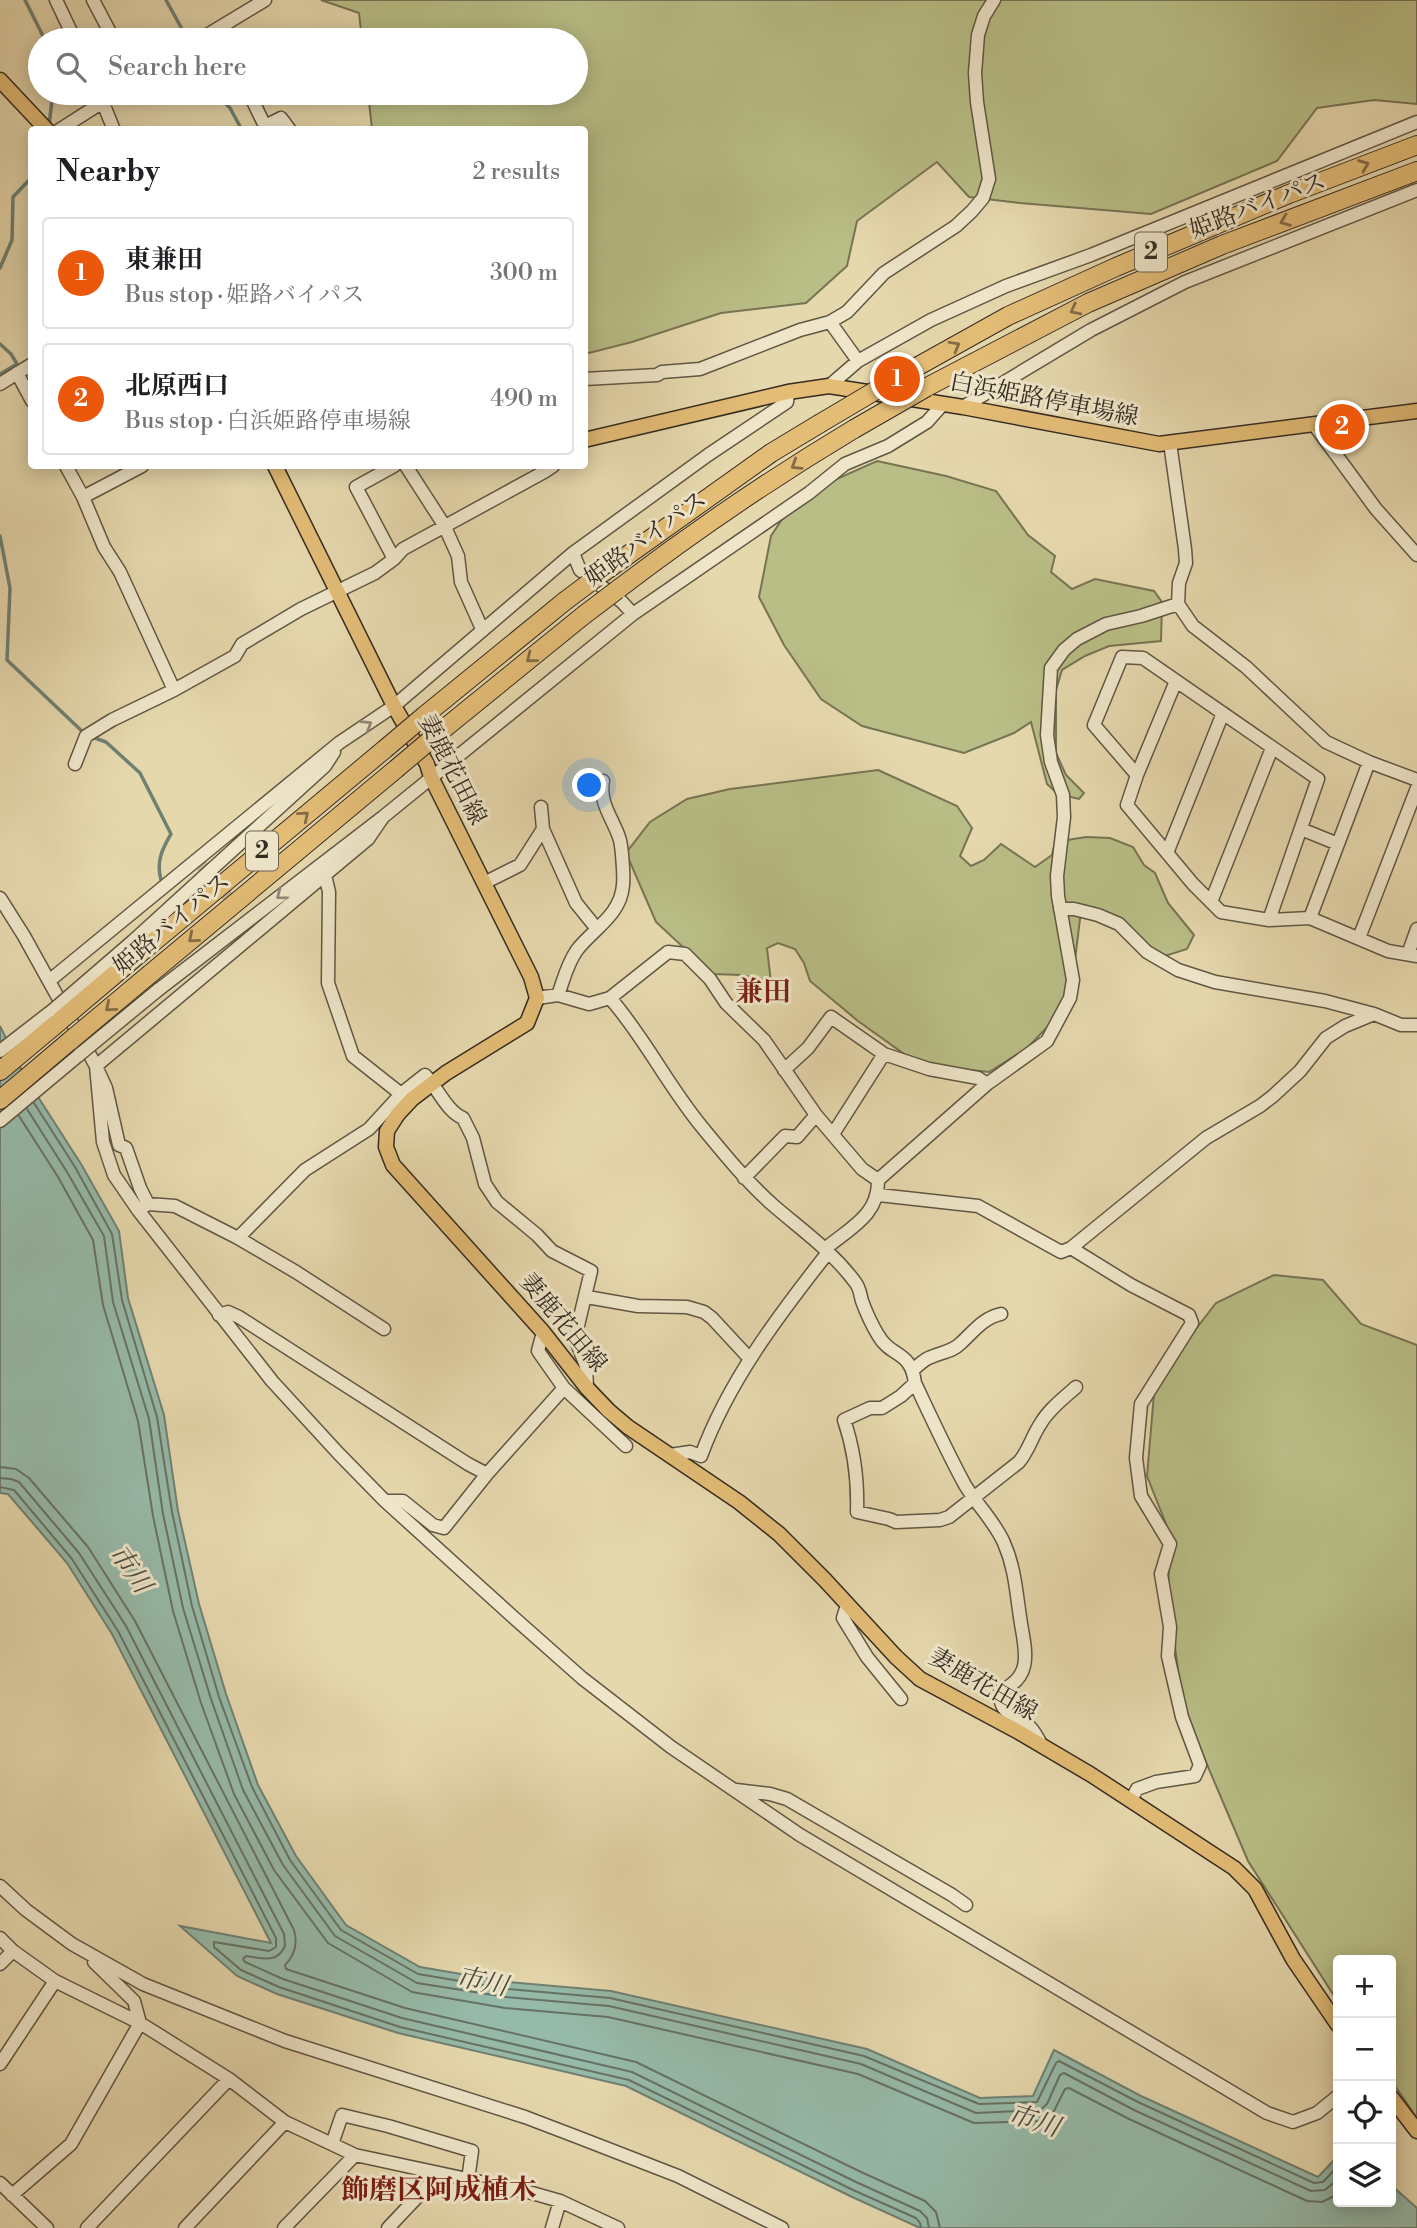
<!DOCTYPE html>
<html lang="en">
<head>
<meta charset="utf-8">
<style>
	:root { --surface:#fff; --page:#f2f2f2; --text:#202124; --muted:#757577; --line:#e0e0e0; --accent:#ea580c }
	body { margin:0; font-family:"Libre Bodoni","Noto Serif JP",serif; background:var(--page); color:var(--text) }
	.controls { position:absolute; right:21px; bottom:21px; display:grid; overflow:hidden; border-radius:7px; box-shadow:0 4px 18px #0003 }
	.controls button { width:63px; height:63px; display:grid; place-items:center; padding:0; border:0; border-bottom:2px solid var(--line); background:var(--surface); color:var(--text); font:35px sans-serif }
	.you { position:absolute; left:590px; top:786px; width:24px; height:24px; margin:-18px; border:5px solid #fff; border-radius:50%; background:#1a73e8; box-shadow:0 0 0 10px #1a73e833 }
	.badge { display:grid; place-items:center; width:46px; height:46px; border-radius:50%; background:var(--accent); color:#fff; font-size:23px; font-weight:700 }
	.pin { position:absolute; translate:-50% -50%; border:4px solid #fff; box-shadow:0 2px 7px #0006 }
	.list { margin:0; padding:0; list-style:none }
	h2 { display:flex; justify-content:space-between; align-items:center; height:91px; margin:0; padding:0 28px; font-size:30px }
	h2 small { font-size:23px; font-weight:400; color:var(--muted) }
	.list li { display:grid; grid-template-columns:46px 1fr auto; gap:21px; align-items:center; box-sizing:border-box; height:112px; margin:0 14px 14px; padding:0 14px; border:2px solid var(--line); border-radius:7px }
	.list b { display:block; font-size:26px; white-space:nowrap }
	.list p { margin:0; font-size:23px; white-space:nowrap; color:var(--muted) }
	.list em { font-size:23px; font-style:normal; color:var(--muted) }
	.icon { flex:none; width:38px; height:38px; fill:none; stroke:currentColor; stroke-width:2; stroke-linecap:round; stroke-linejoin:round }
	.map { position:relative; flex:none; width:1417px; height:2228px; overflow:hidden }
	.search { position:absolute; background:var(--surface); box-shadow:0 4px 18px #0003; left:28px; top:28px; width:560px; height:77px; display:flex; align-items:center; gap:18px; box-sizing:border-box; padding:0 24px; border-radius:38px; color:var(--muted); font-size:26px }
	.panel { position:absolute; background:var(--surface); box-shadow:0 4px 18px #0003; left:28px; top:126px; width:560px; height:343px; border-radius:7px }
	.map>svg:first-child { display:block }
</style>
</head>
<body>
<div class="map">
<svg width="1417" height="2228" viewBox="0 0 1417 2228">
	<rect width="100%" height="100%" fill="#e6d8ad"/>
	<filter id="stains"><feTurbulence type="fractalNoise" baseFrequency=".00286" numOctaves="4"/><feColorMatrix values="0 0 0 0 .2 0 0 0 0 .09 0 0 0 0 .02 0 0 0 .5 -.17"/></filter>
	<radialGradient id="worn" r=".72"><stop offset=".6" stop-color="#630" stop-opacity="0"/><stop offset="1" stop-color="#630" stop-opacity=".3"/></radialGradient>
	<path fill="#b9be86" stroke="#777454" stroke-width="2" d="M 321,0 L 1417,0 L 1417,104 L 1374,100 L 1317,108 L 1277,161 L 1151,214 L 1020,203 L 969,197 L 937,162 L 857,221 L 847,266 L 806,303 L 721,313 L 632,342 L 585,354 L 584,130 L 372,129 L 368,93 L 576,93 L 576,40 L 362,40 L 359,13 Z
		M 877,461 L 946,476 L 996,491 L 1028,535 L 1055,556 L 1051,572 L 1072,589 L 1095,579 L 1154,591 L 1162,602 L 1161,641 L 1109,646 L 1085,656 L 1062,670 L 1056,690 L 1056,753 L 1066,775 L 1084,793 L 1079,799 L 1058,794 L 1047,784 L 1031,722 L 1014,733 L 964,753 L 862,726 L 821,699 L 784,645 L 759,597 L 771,536 L 783,518 L 821,486 Z
		M 878,770 L 957,806 L 972,828 L 960,856 L 971,866 L 984,860 L 1001,844 L 1035,867 L 1052,855 L 1055,842 L 1086,837 L 1110,838 L 1133,847 L 1144,865 L 1155,873 L 1168,903 L 1194,935 L 1187,949 L 1162,957 L 1086,907 L 1080,919 L 1073,976 L 1060,1014 L 1026,1049 L 989,1072 L 943,1067 L 907,1056 L 858,1021 L 810,981 L 804,963 L 795,949 L 778,943 L 767,948 L 771,982 L 742,975 L 712,974 L 656,922 L 626,853 L 650,822 L 687,799 L 730,789 Z
		M 1274,1275 L 1323,1280 L 1361,1324 L 1417,1345 L 1417,2118 L 1391,2080 L 1391,1960 L 1338,1960 L 1338,2002 L 1248,1861 L 1183,1708 L 1168,1594 L 1170,1534 L 1147,1476 L 1155,1382 L 1216,1303 Z"/>
	<path fill="#96baa9" stroke="#6f8173" stroke-width="2" d="M 0,1026 L 24,1075 L 81,1164 L 119,1231 L 128,1298 L 164,1415 L 178,1511 L 199,1604 L 226,1694 L 258,1785 L 296,1856 L 346,1925 L 420,1967 L 508,1982 L 611,1991 L 867,2049 L 980,2098 L 1033,2096 L 1054,2050 L 1141,2096 L 1318,2177 L 1338,2156 L 1338,2202 L 1391,2202 L 1391,2185 L 1417,2208 L 1417,2228 L 920,2228 L 850,2196 L 626,2086 L 398,2033 L 277,1994 L 237,1976 L 180,1926 L 271,1943 L 112,1634 L 67,1563 L 8,1494 L 0,1493 Z"/>
	<g fill="none" stroke-linecap="round" stroke-linejoin="round">
		<path stroke="#667265" stroke-width="2" d="M 34,1103 L 75,1167 L 112,1234 L 122,1300 L 157,1417 L 172,1512 L 192,1606 L 219,1697 L 252,1787 L 290,1860 L 341,1930 L 418,1974 L 507,1989 L 610,1998 L 864,2056 L 979,2104 L 1037,2102 L 1056,2063 L 1059,2061 L 1138,2102 L 1314,2183 L 1323,2182 L 1338,2166
			M 27,1109 L 67,1172 L 104,1236 L 113,1302 L 149,1419 L 163,1514 L 183,1608 L 211,1699 L 243,1790 L 283,1865 L 335,1936 L 417,1983 L 506,1997 L 609,2006 L 861,2064 L 976,2113 L 1040,2110 L 1047,2104 L 1060,2075 L 1064,2073 L 1134,2110 L 1311,2191 L 1325,2190 L 1338,2179
			M 19,1116 L 58,1177 L 93,1240 L 103,1305 L 138,1421 L 153,1516 L 173,1611 L 201,1703 L 234,1794 L 274,1870 L 328,1943 L 412,1992 L 505,2008 L 608,2017 L 858,2074 L 974,2123 L 1042,2121 L 1054,2111 L 1065,2089 L 1069,2088 L 1129,2119 L 1307,2201 L 1322,2202 L 1338,2194
			M 0,1467 L 16,1469 L 29,1478 L 88,1547 L 135,1621 L 294,1930 C 298,1944 295,1955 285,1965 L 286,1969 L 405,2008 L 636,2062 L 861,2172 L 925,2201 L 936,2212 L 940,2228
			M 0,1478 L 11,1479 L 19,1482 L 79,1553 L 126,1626 L 284,1934 L 285,1946 C 277,1964 262,1958 246,1956 L 243,1959 L 245,1962 L 283,1979 L 402,2018 L 632,2072 L 856,2182 L 920,2211 L 927,2218 L 929,2228
			M 0,1487 L 14,1490 L 72,1559 L 118,1631 L 276,1938 L 276,1947 L 269,1951 L 214,1942 L 214,1947 L 241,1970 L 279,1987 L 400,2027 L 629,2080 L 853,2190 L 916,2218 L 920,2223 L 921,2228"/>
		<path stroke="#6f8173" stroke-width="3.5" d="M 25,0 L 45,40
			M 166,0 L 188,40
			M 216,93 L 230,108 L 242,130
			M 49,125 L 53,93
			M 0,268 L 12,240 L 13,197 L 32,177
			M 0,344 L 11,354 L 17,364 L 0,374
			M 0,536 L 10,588 L 7,660 L 85,734
			M 92,737 L 106,742 L 140,773 L 171,834 C 162,849 156,862 161,880"/>
		<path stroke="#c3b591" stroke-width="12" stroke-dasharray="12 6" stroke-linecap="butt" d="M 197,860 L 257,931"/>
		<g stroke="#615644" stroke-width="15">
			<path id="minor" d="M 56,0 L 75,40
				M 93,0 L 114,40
				M 199,40 L 265,0
				M 99,93 L 114,130
				M 249,93 L 265,126 L 281,118 L 290,130
				M 59,130 L 117,93
				M 830,322 L 858,361
				M 17,373 L 32,401
				M 584,379 L 657,375 L 662,372 L 700,369 L 800,330 L 830,322 L 847,312 L 884,273 L 956,226 L 972,211 L 983,198 L 989,179 L 977,102 L 975,73 L 978,35 L 984,16 L 994,0
				M 0,384 L 32,364
				M 829,386 L 858,361 L 931,320 L 1006,286 L 1091,255 L 1417,122
				M 963,407 L 1091,330 L 1185,282 L 1417,190
				M 1315,426 L 1376,509 L 1417,555
				M 1170,443 L 1185,549 L 1186,563 L 1179,583 L 1178,604 L 1193,626 L 1246,667 L 1326,742 L 1369,762 L 1417,780
				M 66,466 L 83,497 L 104,547 L 120,572 L 174,690
				M 406,466 L 444,525 L 458,556 L 461,582 L 482,629
				M 83,497 L 142,466
				M 573,553 L 580,570 L 622,602 L 633,614
				M 394,559 L 356,487 L 394,466
				M 75,764 L 86,736 L 112,720 L 174,690 L 235,656 L 242,644 L 301,609 L 375,573 L 394,559 L 403,549 L 544,472 L 553,466
				M 1137,775 L 1176,681
				M 541,807 L 543,829 L 576,903 L 593,924
				M 383,817 L 368,839 L 96,1066 L 103,1142 L 114,1175 L 138,1210 L 272,1381 L 339,1454 L 385,1501 L 512,1616 L 582,1678 L 671,1747 L 800,1835 L 1267,2113 L 1293,2122 L 1317,2113 L 1338,2096
				M 1301,829 L 1338,844
				M 1167,853 L 1223,713
				M 325,875 L 329,892 L 328,983 L 353,1056 L 401,1094
				M 484,883 L 520,865 L 543,829
				M 0,898 L 24,936 L 96,1066 L 106,1088 L 119,1145 L 126,1148 L 140,1188 L 148,1204
				M 1211,902 L 1272,748
				M 1060,909 L 1074,909 L 1098,915 L 1119,924 L 1147,952 L 1178,970 L 1215,982 L 1325,1001 L 1374,1014 L 1401,1025 L 1417,1025
				M 1310,918 L 1369,762
				M 1269,920 L 1318,779 L 1143,658 L 1122,657 L 1094,725 L 1137,775 L 1127,805 L 1193,884 L 1221,912 L 1269,920 L 1310,918 L 1388,951 L 1417,956
				M 1359,938 L 1417,788
				M 133,941 L 325,766 L 334,752
				M 1408,954 L 1417,929
				M 49,981 L 339,743 L 394,706 L 573,553 L 708,455 L 787,402 L 788,392
				M 158,990 L 383,817 L 633,614 L 809,493 L 845,464 L 888,446 L 927,422 L 943,404
				M 558,995 C 564,979 567,964 577,950 C 593,929 621,915 623,885 C 624,877 622,844 619,837 C 612,817 599,803 603,781
				M 537,998 L 558,995 L 589,1004 L 610,998 L 668,952 L 685,954 L 710,979 L 726,1003 L 764,1040 L 816,1115 L 862,1169 L 878,1180
				M 610,998 C 645,1038 668,1086 702,1127 C 725,1155 747,1182 774,1206 C 802,1230 832,1251 855,1282 C 860,1288 860,1294 862,1301 C 866,1312 872,1325 878,1335 C 891,1358 911,1350 915,1383 C 931,1417 947,1452 965,1485 C 977,1505 995,1522 1004,1543 C 1015,1568 1016,1591 1020,1617 C 1024,1647 1036,1676 1000,1691 C 999,1717 1015,1712 1030,1727 C 1035,1732 1039,1740 1042,1746
				M 0,1051 L 53,1010
				M 784,1070 L 808,1048 L 831,1017 L 884,1054 L 929,1069 L 978,1078 L 987,1084
				M 0,1121 L 79,1055
				M 833,1134 L 884,1054
				M 744,1178 L 785,1136 L 797,1137 L 816,1115
				M 879,1195 L 978,1206 L 1061,1252 L 1071,1248 L 1131,1285 L 1189,1315 L 1192,1323 L 1141,1404 L 1136,1458 L 1141,1496 L 1170,1544 L 1161,1574 L 1170,1627 L 1168,1656 L 1182,1717 L 1200,1765 L 1195,1776 L 1156,1782 L 1137,1789 L 1131,1800
				M 138,1210 L 148,1204 L 175,1206 L 238,1238 L 305,1170 L 369,1129 L 401,1094 L 425,1075 C 437,1087 447,1112 463,1118 L 473,1138 L 485,1184 L 497,1202 L 537,1235 L 552,1251 L 591,1271 L 575,1338 L 586,1366 L 587,1388
				M 238,1238 L 296,1272 L 384,1329
				M 1071,1248 L 1206,1138 L 1260,1106 L 1273,1096 L 1300,1071 L 1326,1038 L 1345,1026 L 1374,1014
				M 587,1297 L 638,1306 L 687,1307 L 704,1312 L 712,1318 L 750,1359
				M 219,1315 L 228,1312 L 239,1317 L 468,1464 L 487,1474
				M 913,1370 C 919,1365 924,1359 931,1357 C 942,1352 952,1352 961,1343 C 974,1331 983,1318 1001,1314
				M 915,1383 L 901,1396 L 882,1408 L 870,1408 L 844,1420 C 854,1449 858,1481 857,1512 L 889,1519 L 896,1522 L 940,1520 L 949,1517 L 1019,1462 C 1029,1450 1032,1436 1041,1423 C 1049,1409 1064,1398 1076,1387
				M 564,1388 L 626,1446
				M 670,1455 L 690,1452 L 701,1456 C 728,1382 778,1316 826,1255 L 826,1248 C 850,1228 879,1215 878,1180 L 987,1084 L 1047,1041 L 1070,998 L 1073,980 L 1058,896 L 1057,876 L 1064,817 L 1063,795 L 1051,762 L 1047,735 L 1051,668 L 1064,650 L 1077,639 L 1106,624 L 1141,616 L 1178,604
				M 385,1501 L 403,1501 L 433,1525 L 444,1528 L 487,1474 L 564,1388 L 538,1351 L 543,1332
				M 847,1605 L 843,1618 L 867,1657 L 901,1699
				M 736,1790 L 770,1794 L 787,1799 L 952,1895 L 966,1905
				M 0,1886 L 26,1910 L 72,1944 L 143,1984 L 285,2041 L 525,2117 L 580,2138 L 678,2176 L 782,2228
				M 0,1938 L 13,1951 L 55,1981 L 140,2023 L 229,2079 L 285,2122 L 355,2155 L 532,2193 L 560,2201 L 618,2228
				M 0,1964 L 13,1951
				M 0,2064 L 55,1981
				M 332,2144 L 342,2115 L 388,2126 L 472,2151 L 468,2180
				M 0,2183 L 47,2228
				M 12,2195 L 71,2144 L 140,2023 L 134,2001 L 94,1962
				M 87,2228 L 229,2079
				M 185,2228 L 285,2122
				M 284,2228 L 355,2155
				M 388,2228 L 439,2174
				M 552,2228 L 560,2201"/>
		</g>
		<g stroke="#352b21" stroke-width="17">
			<path id="major" d="M 0,80 L 47,130
				M 584,440 L 788,392 L 829,386 L 963,407 L 1159,444 L 1417,411
				M 275,466 L 394,706 L 427,764 L 431,777 L 531,977 L 537,998 L 527,1023 L 446,1073 L 412,1099 L 398,1114 L 387,1131 L 386,1147 L 393,1165 L 543,1332 L 587,1388 L 609,1411 L 628,1427 L 739,1502 L 779,1534 L 825,1580 L 896,1657 L 920,1679 L 1017,1731 L 1090,1774 L 1234,1868 L 1255,1889 L 1293,1959 L 1338,2025
				M 1391,2097 L 1417,2131"/>
		</g>
		<g stroke="#352b21" stroke-width="20">
			<path id="highway" d="M 895,379 L 1008,316 L 1116,267 L 1289,194 L 1417,145
				M 927,387 L 1088,303 L 1222,245 L 1417,171
				M 597,577 L 771,453 L 819,424
				M 617,590 C 693,532 772,478 854,429
				M 424,716 L 565,601
				M 435,736 L 584,615
				M 139,954 L 385,749
				M 150,974 L 396,769
				M 0,1071 L 61,1020
				M 0,1100 L 71,1040"/>
		</g>
		<use href="#minor" stroke="#efe6ca" stroke-width="12"/>
		<use href="#major" stroke="#e3bc76" stroke-width="14"/>
		<use href="#highway" stroke="#e3bc76" stroke-width="18"/>
		<g stroke="#615644" stroke-width="15" stroke-linecap="butt">
			<path id="minor-bridge" d="M 53,1010 L 133,941
				M 79,1055 L 158,990"/>
		</g>
		<g stroke="#352b21" stroke-width="20" stroke-linecap="butt">
			<path id="highway-bridge" d="M 819,424 L 895,379
				M 854,429 L 927,387
				M 565,601 L 597,577
				M 584,615 L 617,590
				M 385,749 L 424,716
				M 396,769 L 435,736
				M 61,1020 L 139,954
				M 71,1040 L 150,974"/>
		</g>
		<use href="#minor-bridge" stroke="#efe6ca" stroke-width="12"/>
		<use href="#highway-bridge" stroke="#e3bc76" stroke-width="18"/>
	</g>
	<defs><path id="oneway-chevron" d="M-2-3.5L2.5 0L-2 3.5" fill="none" stroke-width="1.6" stroke-linecap="round" stroke-linejoin="round" transform="scale(1.75)"/></defs>
	<g stroke="#836c47">
		<use href="#oneway-chevron" transform="translate(1364 165) rotate(-21)"/>
		<use href="#oneway-chevron" transform="translate(1285 221) rotate(159)"/>
		<use href="#oneway-chevron" transform="translate(1075 310) rotate(153)"/>
		<use href="#oneway-chevron" transform="translate(955 346) rotate(-29)"/>
		<use href="#oneway-chevron" transform="translate(796 465) rotate(148)"/>
		<use href="#oneway-chevron" transform="translate(531 658) rotate(141)"/>
		<use href="#oneway-chevron" transform="translate(304 816) rotate(-40)"/>
		<use href="#oneway-chevron" transform="translate(193 938) rotate(140)"/>
		<use href="#oneway-chevron" transform="translate(110 1007) rotate(140)"/>
	</g>
	<g stroke="#928876">
		<use href="#oneway-chevron" transform="translate(367 725) rotate(-32)"/>
		<use href="#oneway-chevron" transform="translate(281 895) rotate(143)"/>
	</g>
	<g text-anchor="middle" dominant-baseline="central" stroke-width="6" stroke-linejoin="round" paint-order="stroke">
		<g fill="#efe6ca" stroke="#6d6354" stroke-width="2">
			<rect x="1135" y="232.5" width="32" height="39" rx="5"/>
			<rect x="246" y="831.5" width="32" height="39" rx="5"/>
		</g>
		<g font-size="23" font-weight="bold" fill="#352b21">
			<text x="1151" y="252">2</text>
			<text x="262" y="851">2</text>
		</g>
		<g font-size="24" fill="#352b21" stroke="#efe6ca">
			<text transform="translate(1258 206) rotate(-21)">姫路バイパス</text>
			<text transform="translate(1044 400) rotate(11)">白浜姫路停車場線</text>
			<text transform="translate(646 539) rotate(-36)">姫路バイパス</text>
			<text transform="translate(452 770) rotate(63)">妻鹿花田線</text>
			<text transform="translate(172 924) rotate(-40)">姫路バイパス</text>
			<text transform="translate(563 1323) rotate(50)">妻鹿花田線</text>
			<text transform="translate(983 1685) rotate(30)">妻鹿花田線</text>
		</g>
		<g font-size="26" font-style="italic" fill="#4d4f43" stroke="#efe6ca">
			<text transform="translate(130 1569) rotate(55)">市川</text>
			<text transform="translate(482 1982) rotate(12)">市川</text>
			<text transform="translate(1034 2121) rotate(17)">市川</text>
		</g>
		<g font-size="28" font-weight="bold" fill="#7a1f14" stroke="#efe6ca">
			<text x="763" y="992">兼田</text>
			<text x="439" y="2190">飾磨区阿成植木</text>
		</g>
	</g>
	<rect width="100%" height="100%" filter="url(#stains)"/>
	<rect width="100%" height="100%" fill="url(#worn)"/>
</svg>
<div class="controls">
<button>+</button>
<button>−</button>
<button><svg class="icon" aria-label="locate" viewBox="0 0 24 24"><circle cx="12" cy="12" r="6"/><path d="M12 2v4M12 18v4M2 12h4M18 12h4"/></svg></button>
<button><svg class="icon" aria-label="layers" viewBox="0 0 24 24"><path d="M12 4l9 5-9 5-9-5zM3 14l9 5 9-5"/></svg></button>
</div>
<div class="you"></div>
<div class="pin badge" style="left:897px;top:379px">1</div>
<div class="pin badge" style="left:1342px;top:427px">2</div>
<div class="search"><svg class="icon" aria-label="search" viewBox="0 0 24 24"><circle cx="10" cy="10" r="6"/><path d="M15 15l6 6"/></svg>Search here</div>
<section class="panel">
<h2>Nearby<small>2 results</small></h2>
<ul class="list">
<li><span class="badge">1</span><div><b>東兼田</b><p>Bus stop · 姫路バイパス</p></div><em>300 m</em></li>
<li><span class="badge">2</span><div><b>北原西口</b><p>Bus stop · 白浜姫路停車場線</p></div><em>490 m</em></li>
</ul>
</section>
</div>
</body>
</html>
